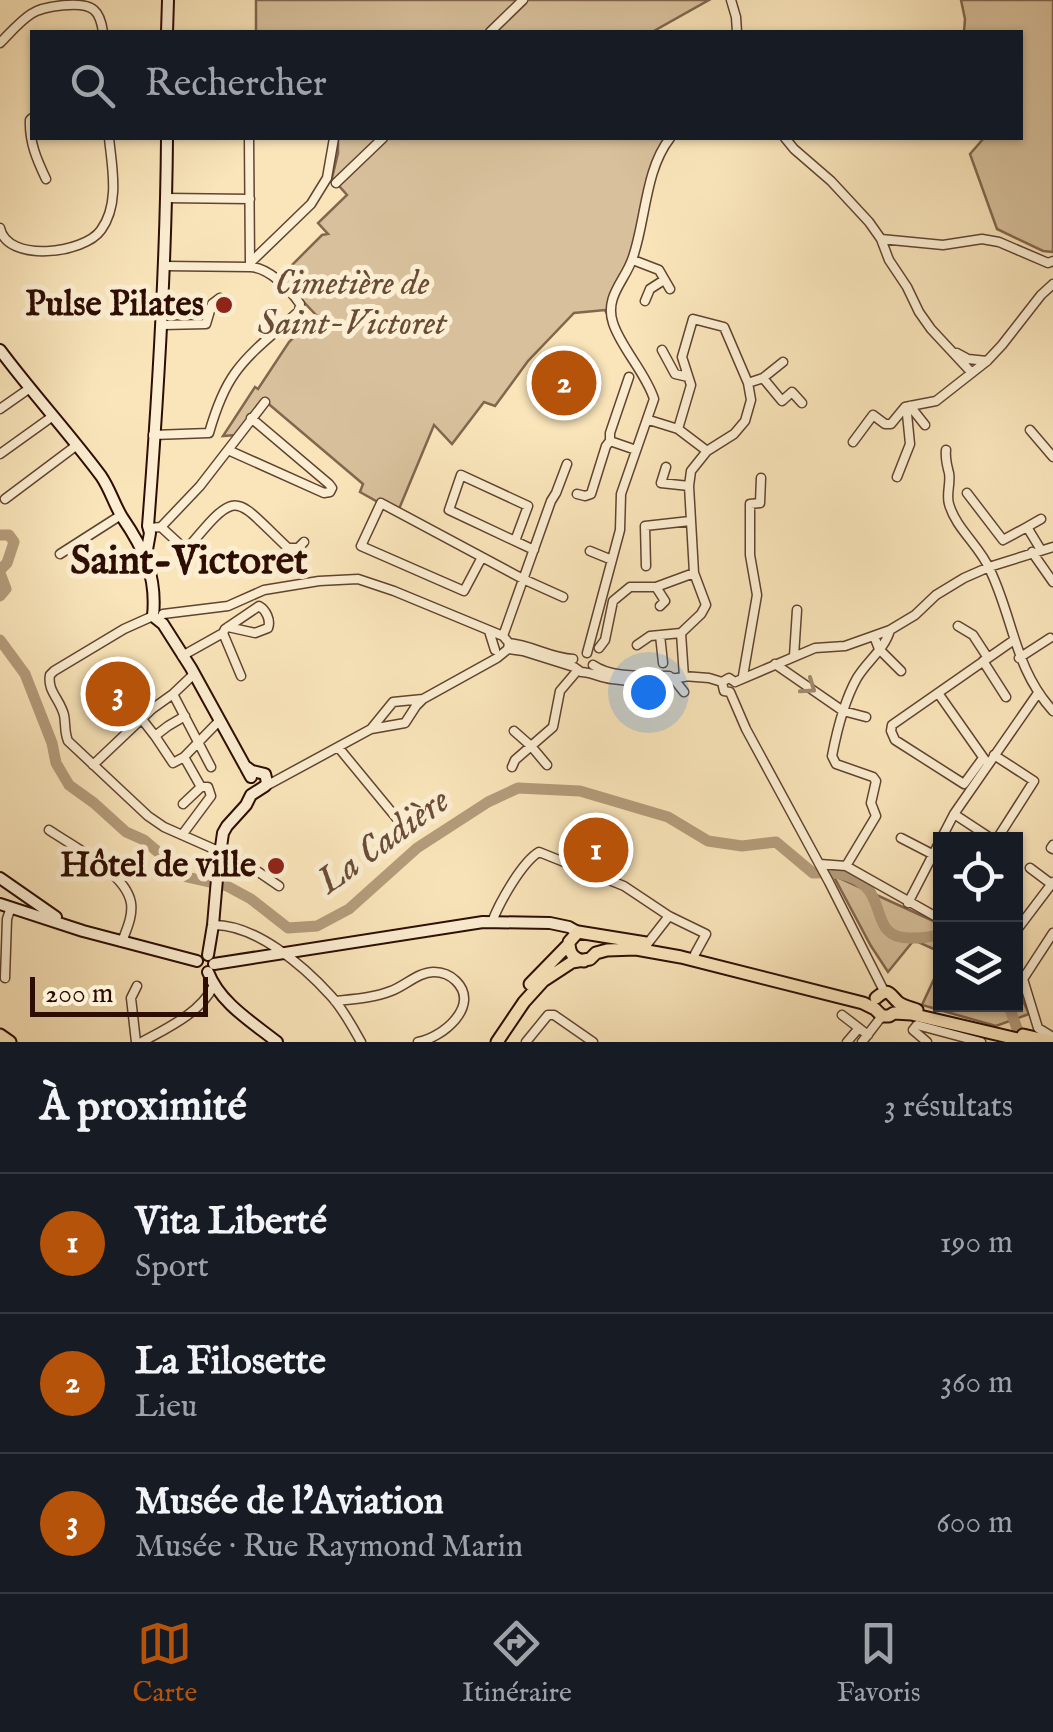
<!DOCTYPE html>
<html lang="fr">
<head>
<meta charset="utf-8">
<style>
	:root { --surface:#171b24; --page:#20242c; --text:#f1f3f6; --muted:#9ea1a6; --line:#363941; --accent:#b45309 }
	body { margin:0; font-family:"IM FELL English",serif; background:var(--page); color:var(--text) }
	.controls { position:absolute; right:30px; bottom:30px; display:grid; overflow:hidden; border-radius:0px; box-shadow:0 2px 8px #0004 }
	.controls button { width:90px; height:90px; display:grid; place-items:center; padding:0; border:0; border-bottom:2px solid var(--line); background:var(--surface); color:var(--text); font:50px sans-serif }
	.scale { position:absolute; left:30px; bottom:25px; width:178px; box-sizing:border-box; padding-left:10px; border:5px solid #2d0d02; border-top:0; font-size:28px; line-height:35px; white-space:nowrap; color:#2d0d02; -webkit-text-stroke:8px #fceed2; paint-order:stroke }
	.you { position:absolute; left:648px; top:692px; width:35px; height:35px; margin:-25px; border:8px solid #fff; border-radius:50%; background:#1a73e8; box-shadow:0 0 0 15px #1a73e833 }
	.badge { display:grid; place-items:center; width:65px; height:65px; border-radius:50%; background:var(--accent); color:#fff; font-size:32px; font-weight:700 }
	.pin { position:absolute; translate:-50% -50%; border:5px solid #fff; box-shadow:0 2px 10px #0006 }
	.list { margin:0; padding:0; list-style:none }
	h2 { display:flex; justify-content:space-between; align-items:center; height:130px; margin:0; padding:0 40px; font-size:42px }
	h2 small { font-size:32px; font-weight:400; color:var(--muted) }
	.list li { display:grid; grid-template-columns:65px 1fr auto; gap:30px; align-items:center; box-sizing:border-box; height:140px; padding:0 40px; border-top:2px solid var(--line) }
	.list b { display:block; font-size:38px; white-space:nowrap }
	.list p { margin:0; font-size:32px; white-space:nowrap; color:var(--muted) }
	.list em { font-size:32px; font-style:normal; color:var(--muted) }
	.icon { flex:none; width:55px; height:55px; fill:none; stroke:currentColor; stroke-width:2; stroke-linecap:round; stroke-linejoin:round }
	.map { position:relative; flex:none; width:1053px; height:1042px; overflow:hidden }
	.search { position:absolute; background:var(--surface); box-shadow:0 2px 8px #0004; left:30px; right:30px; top:30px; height:110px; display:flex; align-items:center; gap:25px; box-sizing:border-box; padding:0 35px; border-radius:0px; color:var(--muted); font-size:38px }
	.sheet { height:550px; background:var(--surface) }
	nav { display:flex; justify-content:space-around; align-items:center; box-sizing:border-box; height:140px; border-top:2px solid var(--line); background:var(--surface); font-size:28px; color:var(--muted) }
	nav a { display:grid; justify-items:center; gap:5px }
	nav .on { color:var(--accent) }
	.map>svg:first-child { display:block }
</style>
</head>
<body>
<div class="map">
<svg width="1053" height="1042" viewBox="0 0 1053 1042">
	<rect width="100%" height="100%" fill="#fae5ba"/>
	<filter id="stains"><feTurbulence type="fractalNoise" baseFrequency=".002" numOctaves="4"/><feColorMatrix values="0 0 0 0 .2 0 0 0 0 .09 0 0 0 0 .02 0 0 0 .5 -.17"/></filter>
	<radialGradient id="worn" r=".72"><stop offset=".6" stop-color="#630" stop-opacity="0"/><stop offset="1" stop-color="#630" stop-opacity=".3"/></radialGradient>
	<path fill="#d7c09b" stroke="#82664e" stroke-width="2.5" d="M 256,0 L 709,0 L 652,32 L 256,32 Z
		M 961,0 L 1053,0 L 1053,252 L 1043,251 L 997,229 L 970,154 L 984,138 L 1020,138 L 1020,32 L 964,32 L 965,19 Z
		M 338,138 L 665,138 C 648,174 643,213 631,251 C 623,278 608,284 608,316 L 605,310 L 574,313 L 528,361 L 495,406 L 484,402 L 452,444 L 434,425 L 399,509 L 380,499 L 378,502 L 360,492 L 363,484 L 264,400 L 236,435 L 223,436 L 255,387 L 258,389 L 289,342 L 316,315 L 280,277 L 322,235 L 328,234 L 318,223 L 347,195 L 332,178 L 338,153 Z
		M 833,875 L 940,924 L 940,952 L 914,940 L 888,972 L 871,946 Z
		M 940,966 L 940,1004 L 1016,1004 L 1016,985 L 1029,1014 L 996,1026 L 922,1005 Z"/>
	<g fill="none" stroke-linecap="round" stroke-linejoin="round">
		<path stroke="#b49c7b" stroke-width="11" d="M 0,535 L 9,535 L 14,542 L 7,563 L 0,570
			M 0,573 L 6,589 L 0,596
			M 0,640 L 25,674 L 52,743 L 56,763 L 69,785 L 94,803 L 126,832 L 144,840 L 187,877 L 227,886 L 251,899 L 288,928 L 317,926 L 349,909 L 417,848 L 488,802 L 518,788 L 580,791 L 668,817 L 708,841 L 742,846 L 776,842 L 813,873 C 832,872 851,872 866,887 C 884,905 874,938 909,938 C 920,938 930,938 940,934
			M 1008,1004 L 1022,1042"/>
		<g stroke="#604330" stroke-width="11">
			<path id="street" d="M 731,0 L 736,17 L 737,32
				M 490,32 L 523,0
				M 0,43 C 10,33 19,22 31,14 C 43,6 83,0 94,10 C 100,15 102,25 103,32
				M 32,118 L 30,120 C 29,142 37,160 46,179
				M 249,138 L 250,263
				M 785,138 L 794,149 L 831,181 L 869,222 L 881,239 L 889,260 L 907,287 L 919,312 L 931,329 L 971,372
				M 336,183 L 383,138
				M 166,198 L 250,199
				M 0,228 C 7,263 84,254 101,230 C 120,204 112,167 109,138
				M 881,239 L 943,245 L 982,239 L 999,242 L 1048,263 L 1053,261
				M 633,260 L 659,270 L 670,289
				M 165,266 L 250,267 L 250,263 L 311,204 L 327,178 L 334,138
				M 645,301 L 650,289 L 664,280
				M 162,325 L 206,324 L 212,304 L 220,298
				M 662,350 L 675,374 L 688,377
				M 957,353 L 968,359 L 987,361
				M 763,378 L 782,401 L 792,392 L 802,403
				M 748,383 L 763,378 L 783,362
				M 910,406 L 936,401 L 987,361 L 1002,345 L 1041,295 L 1053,284
				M 910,406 L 925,425
				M 0,409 L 30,388
				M 649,420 L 678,429 L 707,451
				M 678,429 L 691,385 L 682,357 L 693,319 L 724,327 L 748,383 L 751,400 L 745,421 L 734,434 L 707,451 L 691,471 L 689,486 L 694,573 L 706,605 L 701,614 L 681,633 L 684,677
				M 1030,430 L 1053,457
				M 153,435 L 209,433 C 215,412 222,391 235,373 C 252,349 278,331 299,311 L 300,304 C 290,289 268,267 250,267
				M 610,441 L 636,450
				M 853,442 L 873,415 L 885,424 L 891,424 L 905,407 L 910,406
				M 228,450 L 324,493 L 330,492 L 332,488 L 329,484 L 251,418
				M 946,450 C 945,459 947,465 949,473 C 951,483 946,494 949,504 C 956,529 980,546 990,570 C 1014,620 1014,668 1053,711
				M 0,454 L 53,416
				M 666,467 L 661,483 L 689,486
				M 897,477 L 910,444 L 907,414 L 910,406
				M 967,493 L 1003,540 L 1027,527 L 1041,550
				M 577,494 L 585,496 L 591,494 L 606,446 L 610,441 L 610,433 L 629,377
				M 5,499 L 77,445
				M 161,527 L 200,486 L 265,402
				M 1027,527 L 1041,519
				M 149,528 L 161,527 L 186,550 C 239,487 232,495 288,548 L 298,548 L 304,542
				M 515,541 L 528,506 L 461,475 L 449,510 L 534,550
				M 590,551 L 612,560
				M 1032,552 L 1053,582
				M 60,554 L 121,515
				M 482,557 L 464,591 L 361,546 L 381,503 L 523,579 L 563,597
				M 646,566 L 645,526 L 690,521
				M 656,587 L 665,601 L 660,606
				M 163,614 L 228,606 L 264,590 L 319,581 L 358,579 L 394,591 L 503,636 L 509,643
				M 153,616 L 124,629 L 54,671 L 50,675 C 47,691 60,699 64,715 C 66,725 64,731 68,741 L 148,816 L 164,827 L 216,850
				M 958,626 L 973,635 L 988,658
				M 489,631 L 495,650
				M 223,633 L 241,676
				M 660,635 L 663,663
				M 503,636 L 551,501 L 556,493 L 567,464
				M 874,636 L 879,649 L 901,671
				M 509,643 C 531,645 551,658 573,659
				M 637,645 L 650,636 L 681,633
				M 599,648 L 605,640 L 613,601 L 630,587 L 656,587 L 694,573
				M 508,649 L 523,651 L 574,667 L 581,672 C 591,672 601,678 612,679 C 636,683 660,681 684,677
				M 587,653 L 620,530 L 621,494 L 654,399 C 646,373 621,348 613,323 C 604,296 626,280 633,257 C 646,219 645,170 670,138
				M 182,656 L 223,633 L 225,629 L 259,606 C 266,610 271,620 268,628 L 255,633 L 228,627
				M 794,656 L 797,610
				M 1019,658 L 1050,638
				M 983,661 L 1006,697
				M 775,664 L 843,711 L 866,717
				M 593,665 C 613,679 645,675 669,676
				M 194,674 L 173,694 L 211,767
				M 683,676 L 709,678 L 722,682 L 729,678 L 735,682
				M 743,676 L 757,595 L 750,555 L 750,504 L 760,503 L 761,478
				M 673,678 L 684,692
				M 722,682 L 724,691 L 730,692 L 746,729 L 829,882 L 885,993
				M 735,682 L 815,648 L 845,646 L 890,630 L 915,615 L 936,595 L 964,578 L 989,567 L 1053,547
				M 938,693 L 985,760
				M 141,718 L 155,736 L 168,726 L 185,716
				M 371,729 L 393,702 L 423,699
				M 514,731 L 531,746 L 547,765
				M 155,736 L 173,763 L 184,757 L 219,721
				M 338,747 L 408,832
				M 994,755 L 1034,781 L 997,839
				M 184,757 L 201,787
				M 983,758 L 964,784 L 895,740 L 891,731 L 892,725 L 1014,640
				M 93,765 L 152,709 L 173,694
				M 512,767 L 515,760 L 553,727 L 560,691 L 577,671
				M 266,786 L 371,729 L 405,723 L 416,706 L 423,699 L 497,658 L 508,649 L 509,643
				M 954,814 L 992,839
				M 49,830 C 74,847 126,873 131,903 C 133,917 126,930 122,942
				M 182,835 L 211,796 L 208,787 L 201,787 L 183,804
				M 901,838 L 932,854
				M 1053,845 L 1051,848 L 1053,849
				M 224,853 L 244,862 L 279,886
				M 820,864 L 846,866 L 940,919
				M 846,866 L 876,816 L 871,803 L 876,781 L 873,777 L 836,764 L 832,756 C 837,730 844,701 857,678 C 867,661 885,649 890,630
				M 1030,868 L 1050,883
				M 908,903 L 954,814 L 1038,693
				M 492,922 C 499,903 522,862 539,852 L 624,886 L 669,916 L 706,934 L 695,954
				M 213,925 C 255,924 304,966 331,996 C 343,1009 352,1026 361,1042
				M 1016,931 L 1053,882
				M 648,943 L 669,916
				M 1016,971 L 1023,979 L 1038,1028 L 1051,1036
				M 5,978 L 7,919 L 11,907
				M 1023,979 L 1053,933
				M 335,1001 C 354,999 373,998 391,991 C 405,986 418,972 434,972 C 443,972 450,975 456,981 C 481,1006 442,1038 418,1042
				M 842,1015 L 868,1035
				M 136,1042 L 131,998 L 137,986
				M 142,1042 C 167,1028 200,1013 213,987
				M 526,1042 L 548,1015 L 554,1015 L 593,1042
				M 847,1042 L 859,1028
				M 862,1042 L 882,1016
				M 927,1042 L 913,1030 L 917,1025 L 981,1042"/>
		</g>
		<g stroke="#2d0d02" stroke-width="14">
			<path id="secondary" d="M 167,32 L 168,0
				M 0,350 C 32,393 69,433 101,476 C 110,489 114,504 122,517 C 144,549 157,576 153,616 L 163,624 L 191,668 L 251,777
				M 146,555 L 150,533 L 148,526 C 158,397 166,267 167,138
				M 0,878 L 56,917
				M 0,904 L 83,931 L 197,961
				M 208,955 L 213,925 L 219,856 L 225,852 L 221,847 L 223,833 L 227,826 L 246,805 L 251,795 L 265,786 L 267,782 L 265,774 L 252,771 L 245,766
				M 214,964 L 483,922 L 550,923 L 569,927 L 578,932
				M 208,972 C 220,1003 252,1022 277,1042"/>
		</g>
		<g stroke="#2d0d02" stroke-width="15">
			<path id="primary" d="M 584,961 C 573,959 569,953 569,942 L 578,932 L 646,943
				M 530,984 L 569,944
				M 876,998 C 889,987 889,994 898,1002 C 902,1006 912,1008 917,1010
				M 0,1035 L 10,1042
				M 1023,1035 L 1053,1042
				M 497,1042 L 524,1002 L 543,981 L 572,962 L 590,959 L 596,953 L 607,950 L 636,949 L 681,957 L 863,1003 L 875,1009 L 882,1016 L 889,1016 L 894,1013 L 911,1014 L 1030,1042"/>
		</g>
		<use href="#street" stroke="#fceed2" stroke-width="8"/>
		<use href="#secondary" stroke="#fceed2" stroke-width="10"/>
		<use href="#primary" stroke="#fae5ba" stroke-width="11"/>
	</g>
	<defs><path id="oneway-chevron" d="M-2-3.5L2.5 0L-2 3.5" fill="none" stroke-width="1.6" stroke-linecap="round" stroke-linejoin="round" transform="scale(2.5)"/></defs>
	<use stroke="#9f8974" href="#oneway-chevron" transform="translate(809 687) rotate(35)"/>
	<g fill="#8f2418" stroke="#fceed2" stroke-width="4">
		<circle cx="224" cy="305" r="10"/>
		<circle cx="276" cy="866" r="10"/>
	</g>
	<g text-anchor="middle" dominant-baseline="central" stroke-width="10" stroke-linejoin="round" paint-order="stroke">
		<g font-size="35" font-style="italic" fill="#684c38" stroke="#fceed2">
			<text x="352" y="284">Cimetière de<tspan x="352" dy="40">Saint-Victoret</tspan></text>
		</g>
		<g font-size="35" font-weight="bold" fill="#2d0d02" stroke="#fceed2" text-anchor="end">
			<text x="204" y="305">Pulse Pilates</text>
			<text x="256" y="866">Hôtel de ville</text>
		</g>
		<g font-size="38" font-style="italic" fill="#6a4d38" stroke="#fceed2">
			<text transform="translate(384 842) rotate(-36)">La Cadière</text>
		</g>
		<g font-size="40" font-weight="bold" fill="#2d0d02" stroke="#fceed2">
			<text x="189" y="562">Saint-Victoret</text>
		</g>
	</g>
	<rect width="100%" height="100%" filter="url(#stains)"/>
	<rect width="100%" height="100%" fill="url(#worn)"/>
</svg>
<div class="controls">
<button><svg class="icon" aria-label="locate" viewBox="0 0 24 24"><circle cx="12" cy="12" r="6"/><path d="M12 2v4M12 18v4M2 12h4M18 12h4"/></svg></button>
<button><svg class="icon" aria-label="layers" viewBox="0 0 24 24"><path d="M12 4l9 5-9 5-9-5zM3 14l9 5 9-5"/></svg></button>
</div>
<div class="scale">200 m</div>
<div class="you"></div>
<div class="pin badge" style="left:596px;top:850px">1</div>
<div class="pin badge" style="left:564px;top:383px">2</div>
<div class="pin badge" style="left:118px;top:694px">3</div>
<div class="search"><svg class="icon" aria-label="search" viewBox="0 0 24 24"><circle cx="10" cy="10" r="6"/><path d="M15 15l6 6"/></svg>Rechercher</div>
</div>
<section class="sheet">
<h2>À proximité<small>3 résultats</small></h2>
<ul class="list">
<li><span class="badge">1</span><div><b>Vita Liberté</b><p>Sport</p></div><em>190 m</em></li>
<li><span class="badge">2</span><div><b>La Filosette</b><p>Lieu</p></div><em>360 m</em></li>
<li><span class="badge">3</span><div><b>Musée de l'Aviation</b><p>Musée · Rue Raymond Marin</p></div><em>600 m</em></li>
</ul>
</section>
<nav>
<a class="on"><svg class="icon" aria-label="map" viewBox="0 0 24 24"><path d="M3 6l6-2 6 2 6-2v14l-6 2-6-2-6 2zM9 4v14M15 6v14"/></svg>Carte</a>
<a><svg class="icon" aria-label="directions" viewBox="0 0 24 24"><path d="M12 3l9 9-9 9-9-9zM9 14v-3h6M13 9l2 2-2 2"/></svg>Itinéraire</a>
<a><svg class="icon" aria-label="saved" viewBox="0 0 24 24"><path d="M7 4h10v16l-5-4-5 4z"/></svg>Favoris</a>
</nav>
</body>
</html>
